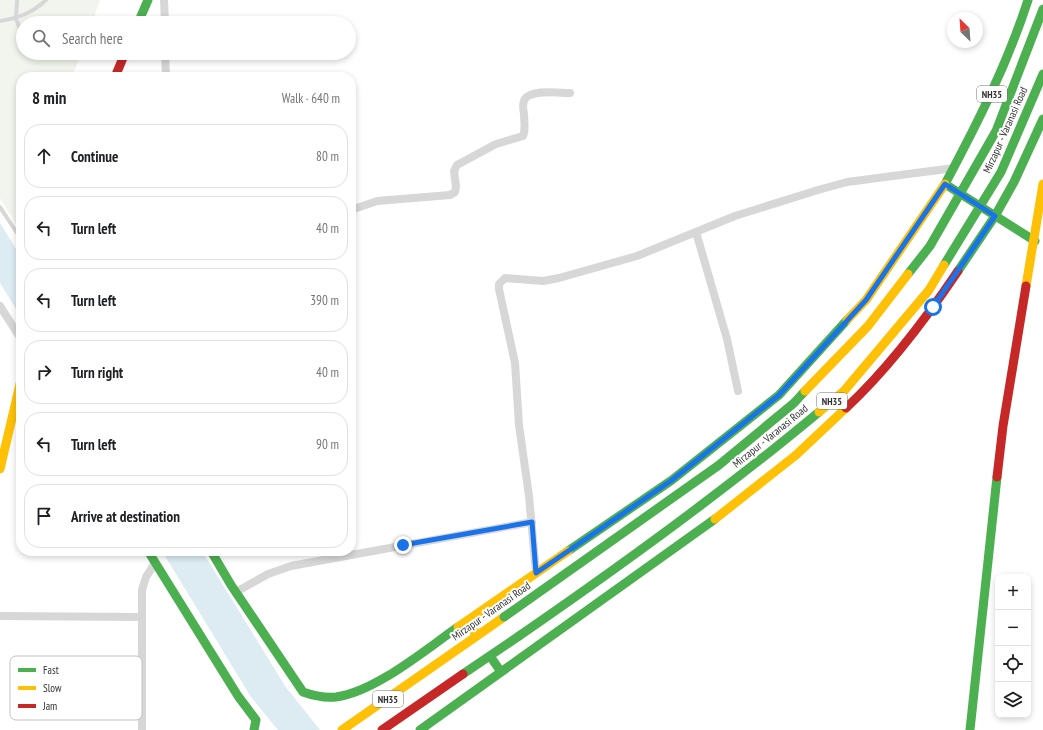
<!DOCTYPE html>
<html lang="en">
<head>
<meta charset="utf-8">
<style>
	:root { --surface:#fff; --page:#f2f2f2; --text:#202124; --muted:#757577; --line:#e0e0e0 }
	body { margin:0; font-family:"PT Sans Narrow",sans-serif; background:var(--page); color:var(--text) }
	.controls { position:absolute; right:12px; bottom:12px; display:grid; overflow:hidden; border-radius:8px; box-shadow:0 2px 6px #0003 }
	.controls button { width:36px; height:36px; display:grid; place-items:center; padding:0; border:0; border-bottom:1px solid var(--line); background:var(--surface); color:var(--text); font:20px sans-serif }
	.compass { position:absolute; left:947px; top:12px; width:36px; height:36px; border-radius:50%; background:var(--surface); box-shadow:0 2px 6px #0003; rotate:335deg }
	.stop { position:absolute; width:12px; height:12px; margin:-9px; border:3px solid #1a73e8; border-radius:50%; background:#fff }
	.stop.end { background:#1a73e8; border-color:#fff; box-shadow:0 1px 4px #0008 }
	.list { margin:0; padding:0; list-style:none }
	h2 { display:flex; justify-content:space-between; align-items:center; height:52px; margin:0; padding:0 16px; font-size:17px }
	h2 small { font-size:13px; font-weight:400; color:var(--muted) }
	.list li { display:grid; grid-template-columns:26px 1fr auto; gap:12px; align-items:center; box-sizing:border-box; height:64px; margin:0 8px 8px; padding:0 8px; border:1px solid var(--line); border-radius:16px }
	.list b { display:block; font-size:15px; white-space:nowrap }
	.list em { font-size:13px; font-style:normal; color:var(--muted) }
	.icon { flex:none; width:22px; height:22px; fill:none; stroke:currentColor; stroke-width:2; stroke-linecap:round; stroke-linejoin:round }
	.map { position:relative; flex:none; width:1043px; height:730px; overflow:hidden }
	.search { position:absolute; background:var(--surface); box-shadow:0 2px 6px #0003; left:16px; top:16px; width:340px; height:44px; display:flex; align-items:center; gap:10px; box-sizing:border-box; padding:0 14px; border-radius:22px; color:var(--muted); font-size:15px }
	.panel { position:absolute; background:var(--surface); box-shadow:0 2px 6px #0003; left:16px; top:72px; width:340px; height:484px; border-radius:16px }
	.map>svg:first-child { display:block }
</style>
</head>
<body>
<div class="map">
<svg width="1043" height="730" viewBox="0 0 1043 730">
	<rect width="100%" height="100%" fill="#fff"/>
	<path fill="#f1f5ed" d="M 0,0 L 100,0 L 92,23 L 23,23 L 23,53 L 81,53 L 72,77 L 21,77 L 20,231 L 0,198 Z"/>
	<path fill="#ddebf3" d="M 0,223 L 21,257 L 21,317 L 0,283 Z
		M 162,551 L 202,551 L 285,686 L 320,730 L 278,730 L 251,697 Z"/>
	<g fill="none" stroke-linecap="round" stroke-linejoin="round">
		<path stroke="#d7d7d7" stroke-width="4" d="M 17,0 L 16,19 L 23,36
			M 0,21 C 19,18 32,13 46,0
			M 43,53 L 58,57 L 72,53
			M 0,207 L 21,239"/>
		<path stroke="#d7d7d7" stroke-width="8" d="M 164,0 L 165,23
			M 165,53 L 166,77
			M 351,210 L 377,201 L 450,195 L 455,192 L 456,187 L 454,171 L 457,165 L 496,144 L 523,136 C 526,129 524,121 524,114 C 523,109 522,103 525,99 C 532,89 559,93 570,93
			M 696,232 L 727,339 L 738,391
			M 0,306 L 21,339
			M 536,573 L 529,496 L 519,425 L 515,363 L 499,289 L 499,284 L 505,278 L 543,281 L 559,278 L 637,256 L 735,216 L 818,190 L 847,182 L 954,168
			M 236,592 L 268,574 L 291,566 L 532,522
			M 0,616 L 140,617
			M 142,730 L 142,590 L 146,577 L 155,563"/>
		<path stroke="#4caf50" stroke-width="9" d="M 1028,0 C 1007,65 977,124 945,184 L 1035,241
			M 138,23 L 148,0
			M 995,216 L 1014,182 L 1043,119
			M 958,271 L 995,216
			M 148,551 L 238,696 L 256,720 L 254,730
			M 211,551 L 231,585 L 303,692 C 314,696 324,698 336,697 C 375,692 425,650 458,627
			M 568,551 L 672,480 L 779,395 L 847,320
			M 490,656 L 501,672
			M 463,674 L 519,636
			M 420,730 L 715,519
			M 970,730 L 997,477"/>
		<path stroke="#ffc107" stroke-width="9" d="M 1026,286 L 1043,184
			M 847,320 L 866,300 L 945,184
			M 0,469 L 21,380
			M 715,519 L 796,455 L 846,408
			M 467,621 L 477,636
			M 458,627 L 568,551
			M 342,730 L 504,617"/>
		<path stroke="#c62828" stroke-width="9" d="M 115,77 L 125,53
			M 846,408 C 889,368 925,320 958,271
			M 997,477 L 1003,426 L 1026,286
			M 382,730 L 463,674"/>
		<path stroke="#4caf50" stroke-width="9" d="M 944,265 L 1001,172 L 1043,74
			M 908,274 L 930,246 L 996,131 L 1043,9
			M 504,617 L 719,465 L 794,403 L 805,391
			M 519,636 C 622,565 723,492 819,412"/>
		<path stroke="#ffc107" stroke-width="9" d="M 805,391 L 868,326 L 908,274
			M 819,412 L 844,391 L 929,290 L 944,265"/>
	</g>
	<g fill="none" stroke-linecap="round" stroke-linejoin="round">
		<path stroke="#1a73e8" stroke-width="5" d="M 403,545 L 532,522 L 536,573 L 672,480 L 779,395 L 866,300 L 945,184 L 995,216 L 933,307"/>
	</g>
	<g text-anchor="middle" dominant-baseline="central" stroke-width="4" stroke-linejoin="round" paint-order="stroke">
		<g fill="#fff" stroke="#707070" stroke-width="1">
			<rect x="977" y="86" width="30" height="16" rx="3"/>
			<rect x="817" y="393" width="30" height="16" rx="3"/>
			<rect x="373" y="691" width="30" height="16" rx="3"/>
		</g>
		<g font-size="10" font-weight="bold" fill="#333">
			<text x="992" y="94">NH35</text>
			<text x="832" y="401">NH35</text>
			<text x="388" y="699">NH35</text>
		</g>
		<g font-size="11" fill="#333" stroke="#fff">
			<text transform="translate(1005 130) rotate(-66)">Mirzapur - Varanasi Road</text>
			<text transform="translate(770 436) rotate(-39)">Mirzapur - Varanasi Road</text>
			<text transform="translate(491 611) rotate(-35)">Mirzapur - Varanasi Road</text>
		</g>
	</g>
	<rect x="10" y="656" width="132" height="64" rx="6" fill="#fff" stroke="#c2c2c2" stroke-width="1"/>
	<rect x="18" y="668" width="18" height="4" fill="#4caf50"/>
	<rect x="18" y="686" width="18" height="4" fill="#ffc107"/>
	<rect x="18" y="704" width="18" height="4" fill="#c62828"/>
	<g font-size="11" fill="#333">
		<text x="43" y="674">Fast</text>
		<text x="43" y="692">Slow</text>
		<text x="43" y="710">Jam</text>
	</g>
</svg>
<div class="controls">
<button>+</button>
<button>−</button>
<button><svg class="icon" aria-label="locate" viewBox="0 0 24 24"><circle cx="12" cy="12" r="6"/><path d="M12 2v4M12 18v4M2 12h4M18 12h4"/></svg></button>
<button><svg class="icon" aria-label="layers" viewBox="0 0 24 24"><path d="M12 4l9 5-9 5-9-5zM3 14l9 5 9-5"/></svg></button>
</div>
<svg class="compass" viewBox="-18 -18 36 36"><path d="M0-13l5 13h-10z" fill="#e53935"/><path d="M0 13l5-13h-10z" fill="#757577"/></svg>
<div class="stop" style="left:933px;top:307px"></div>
<div class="stop end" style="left:403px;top:545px"></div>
<div class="search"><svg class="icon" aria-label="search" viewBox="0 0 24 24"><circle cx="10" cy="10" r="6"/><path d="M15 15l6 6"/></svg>Search here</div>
<section class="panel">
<h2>8 min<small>Walk · 640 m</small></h2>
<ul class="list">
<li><svg class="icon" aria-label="ahead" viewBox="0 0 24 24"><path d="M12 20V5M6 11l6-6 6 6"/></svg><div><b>Continue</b></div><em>80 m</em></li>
<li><svg class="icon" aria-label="left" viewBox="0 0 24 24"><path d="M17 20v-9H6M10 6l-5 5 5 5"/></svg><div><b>Turn left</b></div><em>40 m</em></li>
<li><svg class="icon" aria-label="left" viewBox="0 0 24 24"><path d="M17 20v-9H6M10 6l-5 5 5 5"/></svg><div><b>Turn left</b></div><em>390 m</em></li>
<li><svg class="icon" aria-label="right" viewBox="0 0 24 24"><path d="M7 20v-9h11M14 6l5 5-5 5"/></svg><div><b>Turn right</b></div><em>40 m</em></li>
<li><svg class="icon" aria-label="left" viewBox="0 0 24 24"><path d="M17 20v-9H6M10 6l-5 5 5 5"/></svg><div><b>Turn left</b></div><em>90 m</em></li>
<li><svg class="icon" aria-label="arrive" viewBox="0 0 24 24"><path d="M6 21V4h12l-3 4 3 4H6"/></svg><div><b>Arrive at destination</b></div></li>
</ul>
</section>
</div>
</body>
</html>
